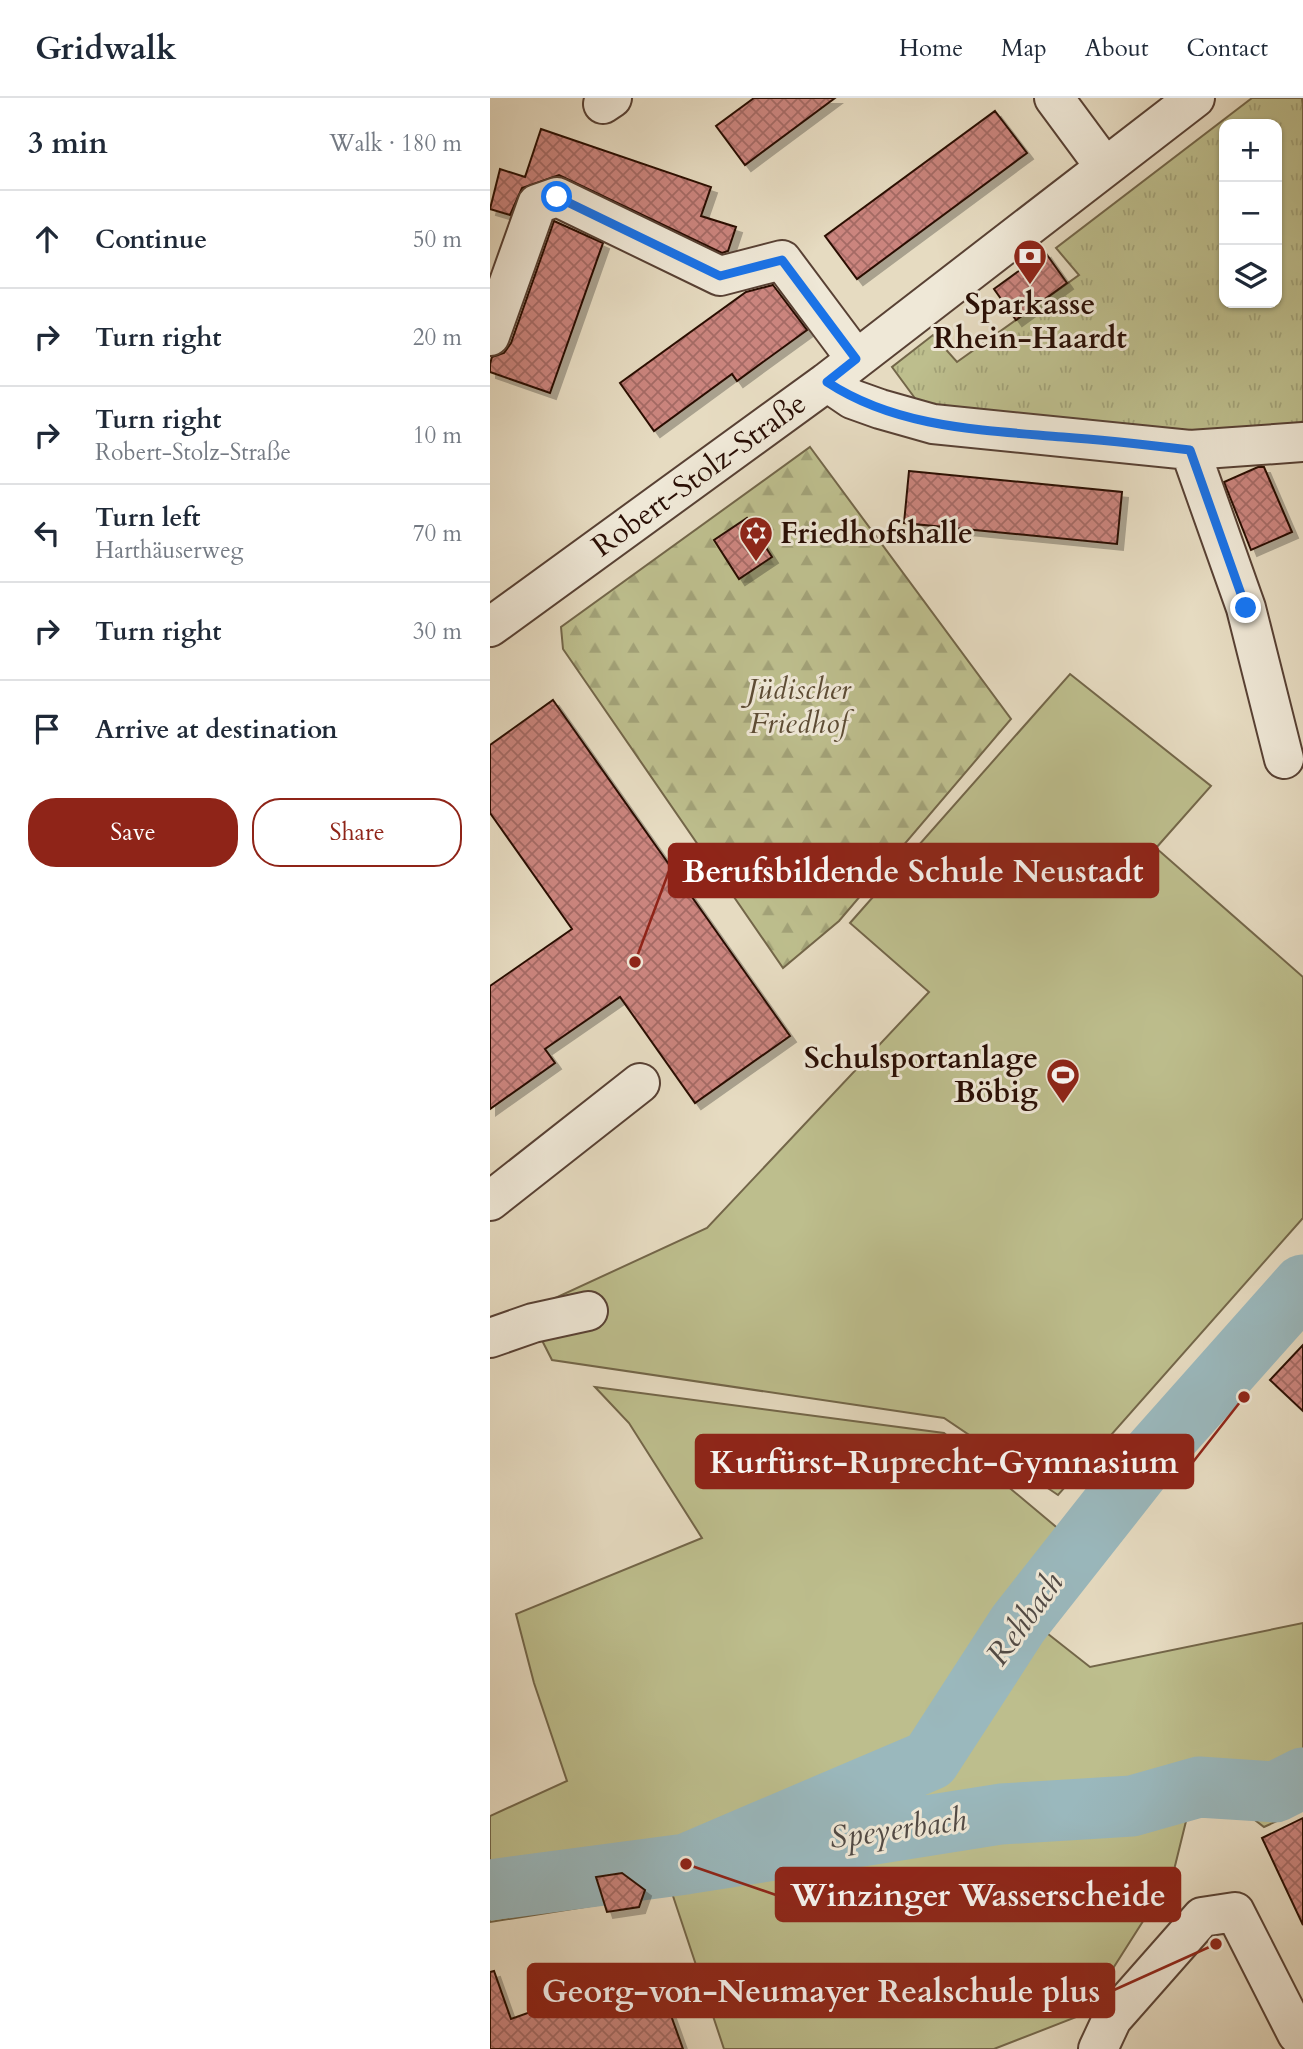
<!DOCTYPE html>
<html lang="en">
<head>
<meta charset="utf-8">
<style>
	:root { --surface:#fff; --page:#f2f2f3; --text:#1f2937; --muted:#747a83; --line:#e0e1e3; --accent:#8f2418 }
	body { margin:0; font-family:Cardo,serif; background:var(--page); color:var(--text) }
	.controls { position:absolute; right:21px; top:21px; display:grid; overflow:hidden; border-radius:14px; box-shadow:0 2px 5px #0004 }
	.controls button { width:63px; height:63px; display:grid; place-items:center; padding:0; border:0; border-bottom:2px solid var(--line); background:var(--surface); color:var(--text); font:35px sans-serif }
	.stop { position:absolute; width:21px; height:21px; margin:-16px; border:5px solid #1a73e8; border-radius:50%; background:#fff }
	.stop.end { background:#1a73e8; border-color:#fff; box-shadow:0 2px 7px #0008 }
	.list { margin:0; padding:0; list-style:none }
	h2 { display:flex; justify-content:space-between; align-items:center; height:91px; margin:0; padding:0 28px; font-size:30px }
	h2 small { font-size:23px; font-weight:400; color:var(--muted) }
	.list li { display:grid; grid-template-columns:46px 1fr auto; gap:21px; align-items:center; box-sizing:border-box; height:98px; padding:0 28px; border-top:2px solid var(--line) }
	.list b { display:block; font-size:26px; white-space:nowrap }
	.list p { margin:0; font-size:23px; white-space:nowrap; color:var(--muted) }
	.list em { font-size:23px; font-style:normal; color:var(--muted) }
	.actions { display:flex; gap:14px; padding:21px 28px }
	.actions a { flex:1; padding:16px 0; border:2px solid var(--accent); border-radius:28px; text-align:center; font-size:24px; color:var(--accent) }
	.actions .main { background:var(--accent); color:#fff }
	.icon { flex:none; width:38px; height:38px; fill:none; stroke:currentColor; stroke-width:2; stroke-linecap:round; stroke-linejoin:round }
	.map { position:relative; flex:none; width:813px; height:1951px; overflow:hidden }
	header { display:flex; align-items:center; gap:42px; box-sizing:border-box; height:98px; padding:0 35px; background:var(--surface); border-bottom:2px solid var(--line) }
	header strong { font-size:33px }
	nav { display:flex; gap:38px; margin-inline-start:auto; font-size:24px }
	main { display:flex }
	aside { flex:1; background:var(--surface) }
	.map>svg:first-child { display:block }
</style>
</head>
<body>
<header>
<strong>Gridwalk</strong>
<nav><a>Home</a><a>Map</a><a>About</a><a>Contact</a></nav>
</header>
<main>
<aside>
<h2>3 min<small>Walk · 180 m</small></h2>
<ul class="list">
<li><svg class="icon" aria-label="ahead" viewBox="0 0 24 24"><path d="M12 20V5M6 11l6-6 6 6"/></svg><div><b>Continue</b></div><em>50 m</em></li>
<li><svg class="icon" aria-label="right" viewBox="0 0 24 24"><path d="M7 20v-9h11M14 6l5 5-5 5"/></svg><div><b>Turn right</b></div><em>20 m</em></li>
<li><svg class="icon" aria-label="right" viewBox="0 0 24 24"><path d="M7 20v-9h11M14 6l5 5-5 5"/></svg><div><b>Turn right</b><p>Robert-Stolz-Straße</p></div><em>10 m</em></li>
<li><svg class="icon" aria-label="left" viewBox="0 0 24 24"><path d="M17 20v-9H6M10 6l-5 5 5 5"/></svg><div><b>Turn left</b><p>Harthäuserweg</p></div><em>70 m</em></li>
<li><svg class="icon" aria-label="right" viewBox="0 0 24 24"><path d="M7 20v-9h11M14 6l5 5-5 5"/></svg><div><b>Turn right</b></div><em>30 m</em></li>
<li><svg class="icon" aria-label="arrive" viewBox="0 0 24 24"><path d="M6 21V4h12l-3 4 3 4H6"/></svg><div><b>Arrive at destination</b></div></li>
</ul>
<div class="actions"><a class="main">Save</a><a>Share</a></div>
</aside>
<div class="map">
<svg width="813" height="1951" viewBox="0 0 813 1951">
	<defs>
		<pattern id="forest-firs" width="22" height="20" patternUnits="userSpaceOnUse" patternTransform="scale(1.75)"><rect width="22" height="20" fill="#bdbe8d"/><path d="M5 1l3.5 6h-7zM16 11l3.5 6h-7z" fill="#a2a278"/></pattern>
		<pattern id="park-tufts" width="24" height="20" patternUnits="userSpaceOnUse" patternTransform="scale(1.75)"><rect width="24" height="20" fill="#bdbe8d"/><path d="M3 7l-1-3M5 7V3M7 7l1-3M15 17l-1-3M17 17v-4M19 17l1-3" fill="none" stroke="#a2a278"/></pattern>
		<pattern id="building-cross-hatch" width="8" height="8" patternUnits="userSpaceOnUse" patternTransform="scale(1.75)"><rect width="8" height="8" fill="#cb857e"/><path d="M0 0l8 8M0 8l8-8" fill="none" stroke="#a56b65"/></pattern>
		<filter id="shadow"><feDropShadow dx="6" dy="6" stdDeviation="0" flood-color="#0004"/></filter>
	</defs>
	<rect width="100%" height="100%" fill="#e6dbc1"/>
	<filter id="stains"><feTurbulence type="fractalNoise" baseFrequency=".00286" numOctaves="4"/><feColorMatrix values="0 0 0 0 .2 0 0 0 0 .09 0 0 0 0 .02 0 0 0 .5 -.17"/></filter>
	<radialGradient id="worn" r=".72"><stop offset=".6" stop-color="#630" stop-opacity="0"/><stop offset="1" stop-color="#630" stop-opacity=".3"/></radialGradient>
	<path fill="#bdbe8d" stroke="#736649" stroke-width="2" d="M 580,576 L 721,688 L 666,750 L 813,879 L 813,1120 L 568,1397 L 454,1320 L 62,1262 L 37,1213 L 217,1130 L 439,894 L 360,825 Z
		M 105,1289 L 454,1335 L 577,1438 L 515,1502 L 600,1569 L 813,1525 L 813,1711 L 774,1729 L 730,1695 L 700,1707 L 683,1776 L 594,1916 L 504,1951 L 234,1951 L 182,1795 L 0,1824 L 0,1718 L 77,1683 L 44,1585 L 26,1516 L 212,1440 L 139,1325 Z"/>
	<path fill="url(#forest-firs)" stroke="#736649" stroke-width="2" d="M 320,349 L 521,621 L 349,823 L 293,870 L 73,551 L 71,529 Z"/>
	<path fill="url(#park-tufts)" stroke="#736649" stroke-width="2" fill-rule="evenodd" d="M 762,0 L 812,0 L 813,9 L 813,332 L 688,339 L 469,316 L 427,303 L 402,269 L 443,237 L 467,264 L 589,177 L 566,150 ZM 734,26 L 787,26 L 787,205 L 734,205 Z"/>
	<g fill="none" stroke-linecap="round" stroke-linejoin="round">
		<path stroke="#9ab8bd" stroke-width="61" d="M 196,1766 L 440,1662 L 528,1526 L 654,1366 L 813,1187
			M 0,1792 L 196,1766 L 511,1716 L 642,1708 L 709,1689 L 785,1694 L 813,1680"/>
	</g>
	<path fill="url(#building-cross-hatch)" stroke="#290e05" stroke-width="2" filter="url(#shadow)" d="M 264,0 L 345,0 L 255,67 L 226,28 Z
		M 505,13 L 537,55 L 367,181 L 335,138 Z
		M 51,31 L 221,89 L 211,118 L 246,129 L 238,153 L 232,155 L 69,77 L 32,90 L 20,117 L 0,111 L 10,71 L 35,79 Z
		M 64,123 L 113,145 L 60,295 L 0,274 L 0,266 L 2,259 L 14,255 L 21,245 Z
		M 555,154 L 577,185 L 526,222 L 504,191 Z
		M 283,187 L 317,232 L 247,283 L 242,276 L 164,333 L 130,285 L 256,194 Z
		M 768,369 L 774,369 L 802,434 L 761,452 L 734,384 Z
		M 419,373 L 632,394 L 627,446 L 414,425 Z
		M 257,420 L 282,459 L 249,481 L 224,442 Z
		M 63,602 L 300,938 L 205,1005 L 130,899 L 55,951 L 65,965 L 0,1011 L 0,888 L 82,831 L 0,715 L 0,647 Z
		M 813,1247 L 813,1313 L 780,1282 Z
		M 813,1720 L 813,1827 L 772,1740 Z
		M 132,1775 L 155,1792 L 149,1809 L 117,1814 L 106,1779 Z
		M 164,1870 L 193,1951 L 0,1951 L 0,1874 L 4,1873 L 21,1921 Z"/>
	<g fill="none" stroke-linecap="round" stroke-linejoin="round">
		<g stroke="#584134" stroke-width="42">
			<path id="minor" d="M 564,0 L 615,69
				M 113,6 L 122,0
				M 0,238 L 47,106 L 67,99 L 230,178 L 292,162 L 366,261
				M 337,284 L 362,301 L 390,311 L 443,326 L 700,352 L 813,344
				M 700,352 L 756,510 L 794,661
				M 0,529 L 337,284 L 705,0
				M 0,1103 L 150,985
				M 0,1240 L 43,1225 L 98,1213
				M 608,1951 L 622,1921 L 712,1819 L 745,1814 L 807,1936"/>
		</g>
		<use href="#minor" stroke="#efe8d7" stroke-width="38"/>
	</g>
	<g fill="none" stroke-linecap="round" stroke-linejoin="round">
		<path stroke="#1a73e8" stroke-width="9" d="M 67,99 L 230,178 L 292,162 L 366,261 L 337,284 C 407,330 491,332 573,339 C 615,342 658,347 700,352 L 756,510"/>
	</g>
	<defs>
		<g id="bank-pin" transform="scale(1.75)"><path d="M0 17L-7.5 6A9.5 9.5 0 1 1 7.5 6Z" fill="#8f2418" stroke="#efe8d7"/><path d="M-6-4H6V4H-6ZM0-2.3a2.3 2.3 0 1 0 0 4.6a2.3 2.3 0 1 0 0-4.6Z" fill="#fff"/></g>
		<g id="synagogue-pin" transform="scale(1.75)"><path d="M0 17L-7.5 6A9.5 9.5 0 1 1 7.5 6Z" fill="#8f2418" stroke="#efe8d7"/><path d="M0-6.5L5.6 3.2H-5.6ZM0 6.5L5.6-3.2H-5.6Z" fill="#fff"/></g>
		<g id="stadium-pin" transform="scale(1.75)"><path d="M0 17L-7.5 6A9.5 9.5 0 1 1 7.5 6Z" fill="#8f2418" stroke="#efe8d7"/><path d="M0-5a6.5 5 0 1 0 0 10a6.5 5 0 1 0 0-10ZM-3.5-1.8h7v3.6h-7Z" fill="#fff"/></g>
	</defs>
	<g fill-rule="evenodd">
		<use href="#bank-pin" x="540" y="158"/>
		<use href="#synagogue-pin" x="266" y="435"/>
		<use href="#stadium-pin" x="573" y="977"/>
	</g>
	<g text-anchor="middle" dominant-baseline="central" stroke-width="6" stroke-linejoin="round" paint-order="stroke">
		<g font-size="30" font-weight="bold" fill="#290e05" stroke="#efe8d7">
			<text x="540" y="206">Sparkasse<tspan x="540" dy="34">Rhein-Haardt</tspan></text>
			<text x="290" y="435" text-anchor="start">Friedhofshalle</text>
			<text x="548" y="960" text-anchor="end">Schulsportanlage<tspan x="548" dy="34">Böbig</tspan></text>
		</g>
		<g font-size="30" fill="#290e05" stroke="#efe8d7">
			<text transform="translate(209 377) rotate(-36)">Robert-Stolz-Straße</text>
		</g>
		<g font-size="30" font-style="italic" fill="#5d4c35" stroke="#efe8d7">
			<text x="309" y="591">Jüdischer<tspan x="309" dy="34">Friedhof</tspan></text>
		</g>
		<g font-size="32" font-style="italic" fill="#514a45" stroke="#efe8d7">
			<text transform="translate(535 1521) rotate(-54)">Rehbach</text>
			<text transform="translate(408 1731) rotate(-8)">Speyerbach</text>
		</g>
	</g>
	<path fill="none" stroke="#8f2418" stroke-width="2.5" d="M145 864L179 773M754 1299L703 1364M196 1766L286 1797M726 1846L624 1892"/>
	<g fill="#8f2418" stroke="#efe8d7" stroke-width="2.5">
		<circle cx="145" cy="864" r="7"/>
		<circle cx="754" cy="1299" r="7"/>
		<circle cx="196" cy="1766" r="7"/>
		<circle cx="726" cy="1846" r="7"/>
	</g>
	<g fill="#8f2418" stroke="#8f2418" stroke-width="2.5">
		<rect x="179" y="746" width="489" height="53" rx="7"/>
		<rect x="206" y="1337" width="497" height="53" rx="7"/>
		<rect x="286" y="1770" width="404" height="53" rx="7"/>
		<rect x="38" y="1866" width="586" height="53" rx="7"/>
	</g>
	<g font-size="32" text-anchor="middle" font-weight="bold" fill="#fff">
		<text x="423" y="784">Berufsbildende Schule Neustadt</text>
		<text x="454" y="1375">Kurfürst-Ruprecht-Gymnasium</text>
		<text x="488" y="1808">Winzinger Wasserscheide</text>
		<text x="331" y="1904">Georg-von-Neumayer Realschule plus</text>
	</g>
	<rect width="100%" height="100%" filter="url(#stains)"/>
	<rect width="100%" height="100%" fill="url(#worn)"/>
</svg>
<div class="controls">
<button>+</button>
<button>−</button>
<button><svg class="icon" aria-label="layers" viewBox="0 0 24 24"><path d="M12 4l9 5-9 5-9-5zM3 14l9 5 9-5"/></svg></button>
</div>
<div class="stop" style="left:67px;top:99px"></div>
<div class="stop end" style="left:756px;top:510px"></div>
</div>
</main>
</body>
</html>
